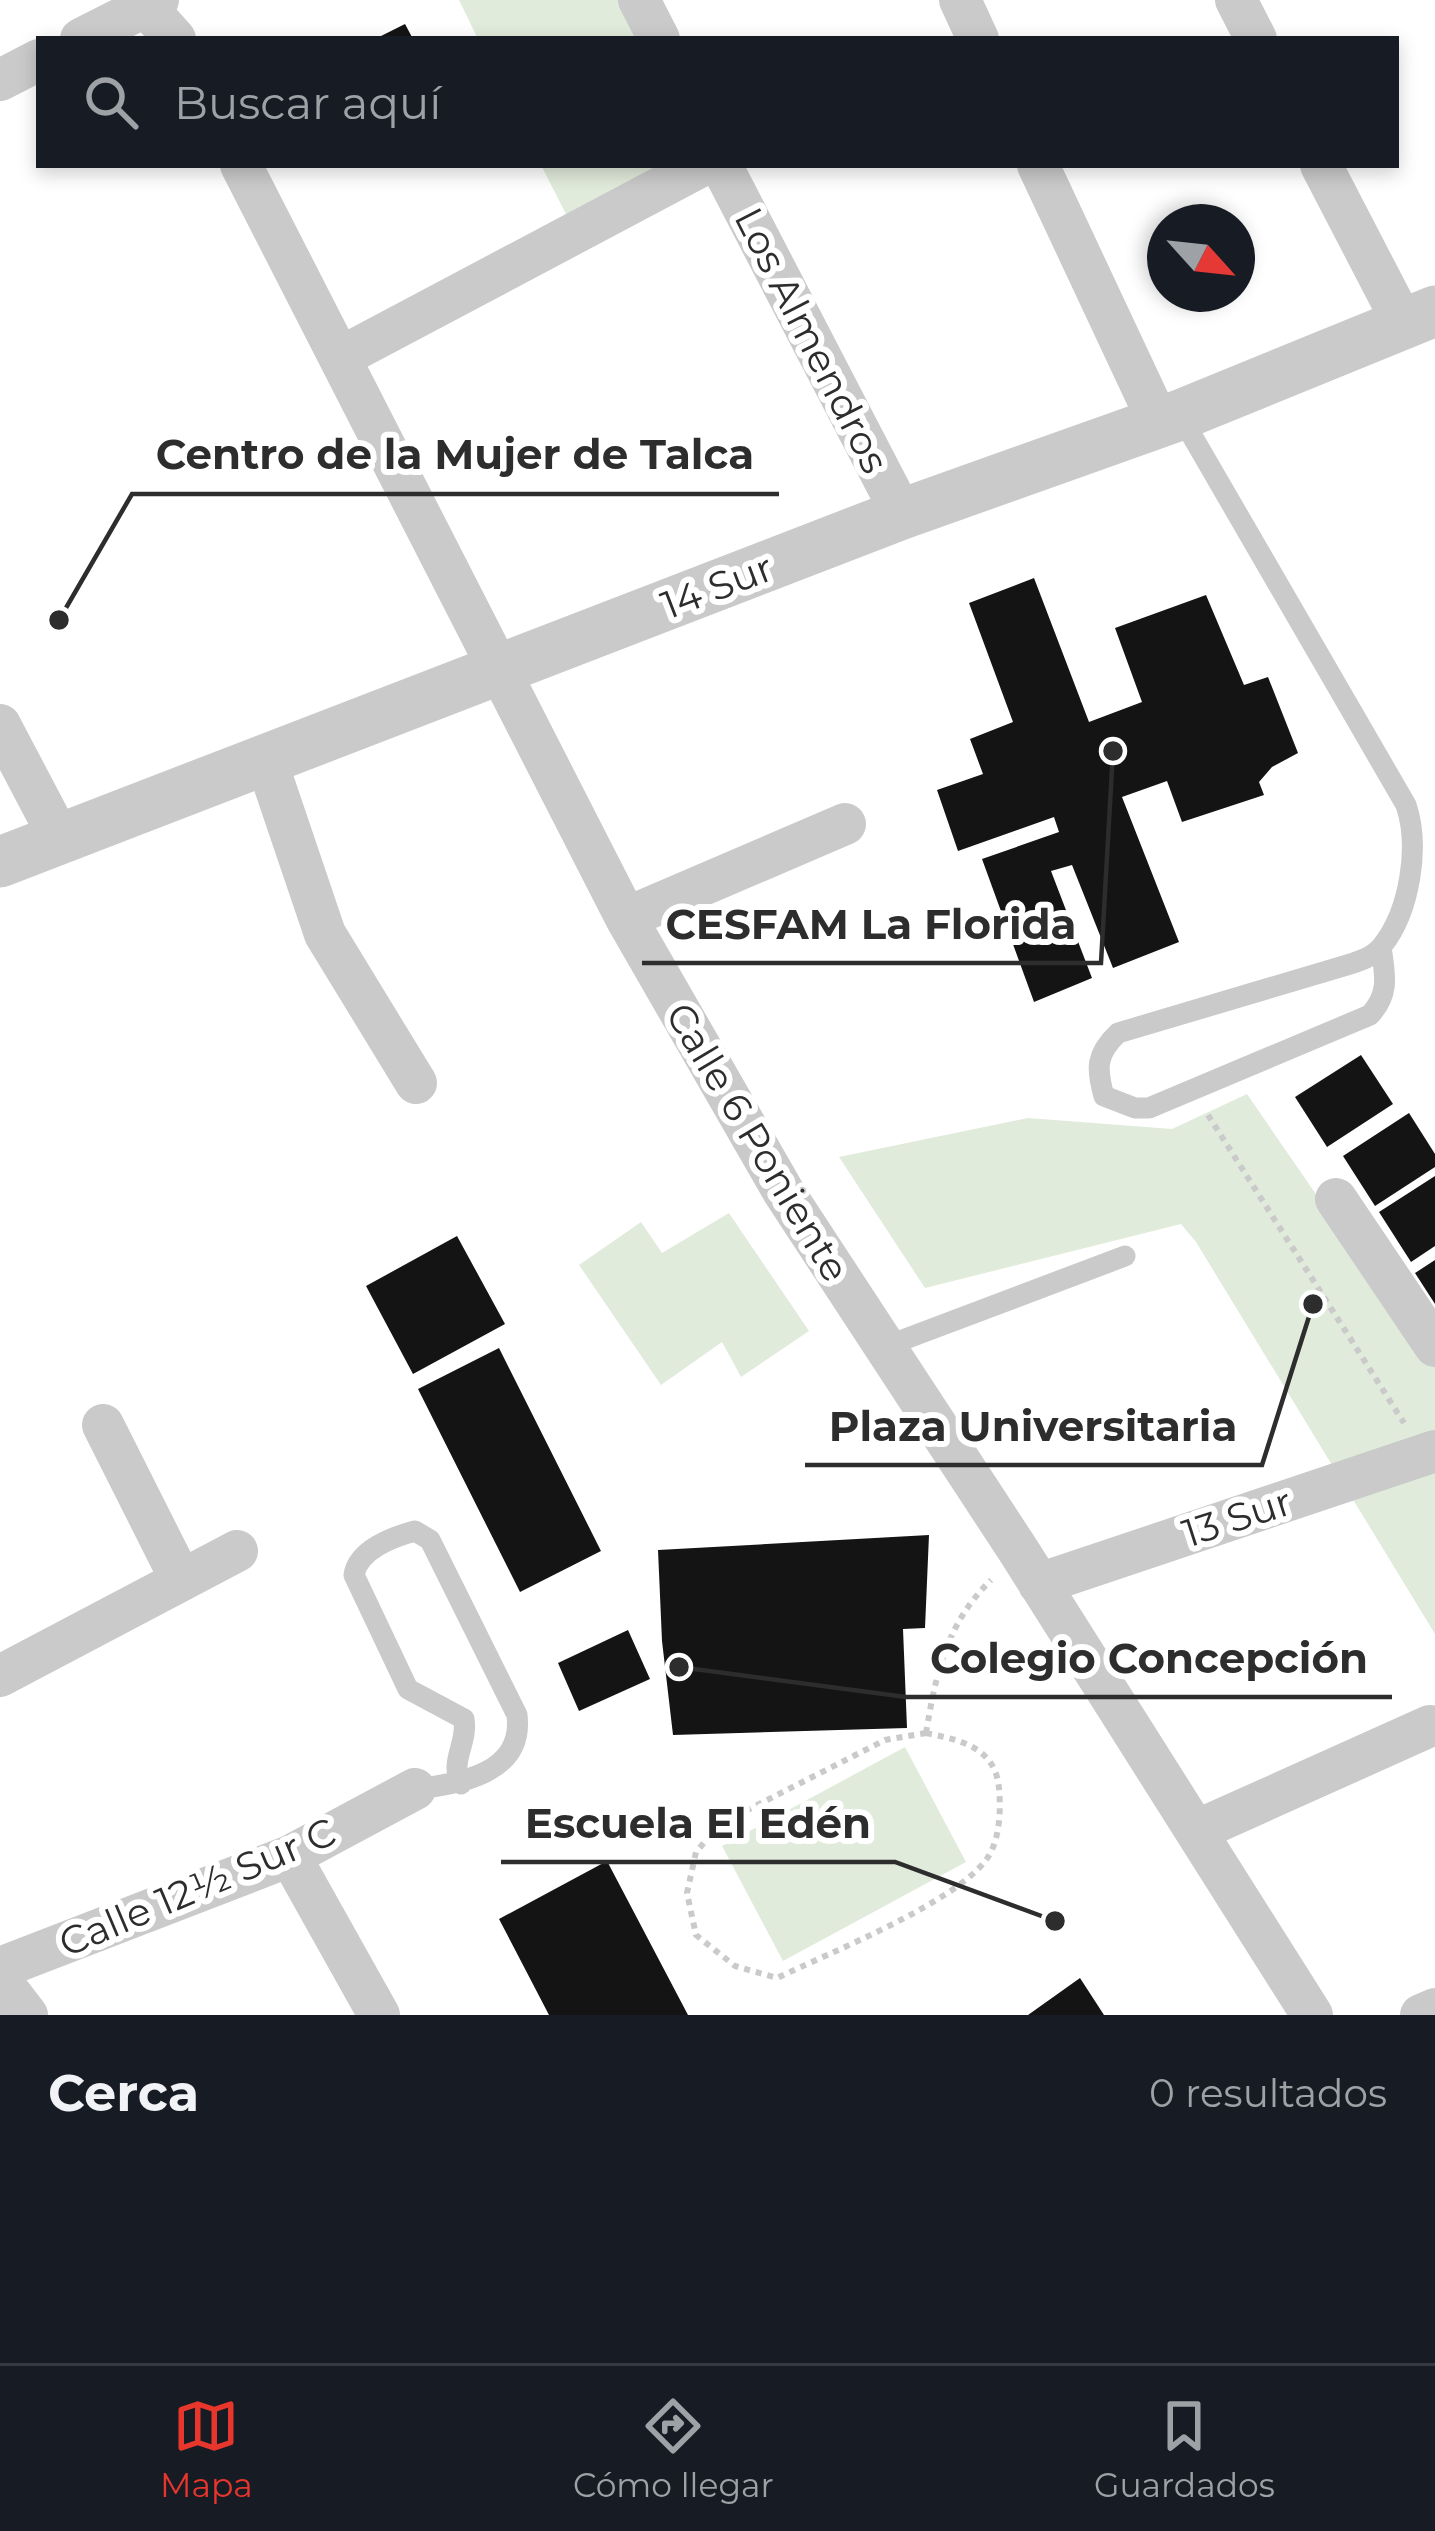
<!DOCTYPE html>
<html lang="es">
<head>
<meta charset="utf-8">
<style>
	:root { --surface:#171b24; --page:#20242c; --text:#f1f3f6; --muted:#9ea1a6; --line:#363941; --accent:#e7362c }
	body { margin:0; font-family:Montserrat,sans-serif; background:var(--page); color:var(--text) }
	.compass { position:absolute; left:1147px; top:204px; width:108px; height:108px; border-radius:50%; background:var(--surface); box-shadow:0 6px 18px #0003; rotate:117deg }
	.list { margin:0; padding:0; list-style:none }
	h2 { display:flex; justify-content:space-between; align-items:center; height:156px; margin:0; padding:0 48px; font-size:51px }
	h2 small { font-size:39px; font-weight:400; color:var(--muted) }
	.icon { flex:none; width:66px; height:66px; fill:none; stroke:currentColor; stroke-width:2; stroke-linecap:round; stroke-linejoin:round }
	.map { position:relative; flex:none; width:1435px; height:2015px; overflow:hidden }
	.search { position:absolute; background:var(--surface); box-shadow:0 6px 18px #0003; left:36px; right:36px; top:36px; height:132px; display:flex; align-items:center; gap:30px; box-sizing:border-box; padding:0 42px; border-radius:0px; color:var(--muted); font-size:45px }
	.sheet { height:348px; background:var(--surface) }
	nav { display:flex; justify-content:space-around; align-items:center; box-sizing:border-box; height:168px; border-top:3px solid var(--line); background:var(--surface); font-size:33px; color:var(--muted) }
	nav a { display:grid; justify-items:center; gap:6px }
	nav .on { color:var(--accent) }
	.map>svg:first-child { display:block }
</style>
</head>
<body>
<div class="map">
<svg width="1435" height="2015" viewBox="0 0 1435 2015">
	<rect width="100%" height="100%" fill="#fff"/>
	<path fill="#e1ebdb" d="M 459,0 L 622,0 L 642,39 L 478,39 Z
		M 541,165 L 678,165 L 571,224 Z
		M 1247,1094 L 1435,1367 L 1435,1634 L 1196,1242 L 1181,1224 L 925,1288 L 839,1157 L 1028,1118 L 1172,1129 Z
		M 729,1213 L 809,1331 L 741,1377 L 722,1342 L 661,1385 L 579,1265 L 641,1222 L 662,1253 Z
		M 905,1747 L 966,1862 L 783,1961 L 722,1846 Z"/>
	<path fill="#141414" d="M 405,24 L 413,39 L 375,39 Z
		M 1034,578 L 1089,722 L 1142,702 L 1115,628 L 1206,595 L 1244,685 L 1268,677 L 1298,753 L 1272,767 L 1259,782 L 1264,795 L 1182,822 L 1167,781 L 1122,797 L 1179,942 L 1113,968 L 1072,865 L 1051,871 L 1092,978 L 1034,1002 L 982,859 L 1059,832 L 1054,817 L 958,851 L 937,790 L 983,774 L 970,739 L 1013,722 L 969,603 Z
		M 1361,1055 L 1393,1104 L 1327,1147 L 1295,1097 Z
		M 1409,1113 L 1435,1154 L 1435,1167 L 1375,1206 L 1343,1156 Z
		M 1435,1176 L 1435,1246 L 1411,1262 L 1379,1212 Z
		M 457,1236 L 505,1324 L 413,1374 L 366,1286 Z
		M 1435,1260 L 1435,1304 L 1415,1273 Z
		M 499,1348 L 601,1551 L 520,1592 L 418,1389 Z
		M 929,1535 L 925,1628 L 903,1629 L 907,1728 L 673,1735 L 662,1641 L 658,1550 Z
		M 628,1630 L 650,1679 L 579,1711 L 558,1663 Z
		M 607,1861 L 688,2015 L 549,2015 L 499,1919 Z
		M 1080,1978 L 1104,2015 L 1028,2015 Z"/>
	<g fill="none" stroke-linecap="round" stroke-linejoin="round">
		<path stroke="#cacaca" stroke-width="6" stroke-dasharray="6 6" stroke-linecap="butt" d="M 1208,1115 L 1404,1423
			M 926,1733 C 960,1740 995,1747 999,1788 C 1001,1811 1000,1841 986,1860 C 953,1904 831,1952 777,1978 L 735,1966 L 696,1935 L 687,1893 L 696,1852 L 720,1824 L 885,1740 Z
			M 926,1733 C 936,1674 946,1624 991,1580"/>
		<path stroke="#cacaca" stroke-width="21" d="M 1180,415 L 1406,805 C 1420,846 1410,911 1382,946 C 1373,957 1360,961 1347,965 L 1118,1033 C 1096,1054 1096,1068 1104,1096 L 1135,1108 L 1149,1108 L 1370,1015 C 1390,993 1385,975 1381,947
			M 884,1347 L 1125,1256
			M 415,1789 C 459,1784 524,1774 517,1715 L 430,1540 L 415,1531 C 392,1537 358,1550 354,1575 L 408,1689 L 464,1719 C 468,1744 449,1761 461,1784"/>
		<path stroke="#cacaca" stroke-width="42" d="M 140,0 L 175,39
			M 639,0 L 659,39
			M 960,0 L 978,39
			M 1236,0 L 1256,39
			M 81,39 L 158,0
			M 0,80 L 39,60
			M 241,165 L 626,918 L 783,1191 L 1020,1553 L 1312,2015
			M 721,165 L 902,514
			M 1038,165 L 1158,421
			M 1321,165 L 1403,323
			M 341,357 L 703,165
			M 0,725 L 60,839
			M 266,760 L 325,934 L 416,1083
			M 626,918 L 845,824
			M 1336,1199 L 1435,1346
			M 103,1425 L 181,1580
			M 1039,1584 L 1435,1451
			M 0,1676 L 237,1551
			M 1196,1831 L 1430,1726
			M 290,1856 L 379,2015
			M 0,1968 L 290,1856 L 415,1789
			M 0,1980 L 27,2015
			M 1421,2015 L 1435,2009"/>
		<path stroke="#cacaca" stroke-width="51" d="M 0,862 L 902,514 L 1180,415 L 1435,311"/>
	</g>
	<g text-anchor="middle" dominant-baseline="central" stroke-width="12" stroke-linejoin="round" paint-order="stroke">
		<g font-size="39" fill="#2d2d2d" stroke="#fff">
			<text transform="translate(812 340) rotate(63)">Los Almendros</text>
			<text transform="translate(717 586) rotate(-21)">14 Sur</text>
			<text transform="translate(758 1142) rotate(59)">Calle 6 Poniente</text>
			<text transform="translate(1237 1517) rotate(-18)">13 Sur</text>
			<text transform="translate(197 1887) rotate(-23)">Calle 12½ Sur C</text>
		</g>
	</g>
	<path fill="none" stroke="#2d2d2d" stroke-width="4.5" d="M59 620L132 494H779M1113 751L1101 963H642M1313 1304L1262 1465H805M679 1667L906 1697H1392M1055 1921L895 1862H501"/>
	<g fill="#2d2d2d" stroke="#fff" stroke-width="4.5">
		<circle cx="59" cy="620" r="12"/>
		<circle cx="1113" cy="751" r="12"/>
		<circle cx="1313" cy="1304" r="12"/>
		<circle cx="679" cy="1667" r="12"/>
		<circle cx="1055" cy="1921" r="12"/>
	</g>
	<g font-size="42" text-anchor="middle" font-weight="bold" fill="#2d2d2d" stroke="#fff" stroke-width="12" stroke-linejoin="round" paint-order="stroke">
		<text x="455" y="469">Centro de la Mujer de Talca</text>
		<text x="871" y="939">CESFAM La Florida</text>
		<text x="1033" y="1441">Plaza Universitaria</text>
		<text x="1149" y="1673">Colegio Concepción</text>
		<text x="698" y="1838">Escuela El Edén</text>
	</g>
</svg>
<svg class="compass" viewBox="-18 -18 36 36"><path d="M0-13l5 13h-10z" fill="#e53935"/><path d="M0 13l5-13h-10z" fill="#9ea1a6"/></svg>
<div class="search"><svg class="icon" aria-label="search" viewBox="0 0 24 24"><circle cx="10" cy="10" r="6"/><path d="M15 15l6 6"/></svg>Buscar aquí</div>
</div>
<section class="sheet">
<h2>Cerca<small>0 resultados</small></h2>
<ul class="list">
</ul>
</section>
<nav>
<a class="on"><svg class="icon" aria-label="map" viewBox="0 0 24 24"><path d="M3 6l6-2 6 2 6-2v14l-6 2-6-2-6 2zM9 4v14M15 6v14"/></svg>Mapa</a>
<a><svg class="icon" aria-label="directions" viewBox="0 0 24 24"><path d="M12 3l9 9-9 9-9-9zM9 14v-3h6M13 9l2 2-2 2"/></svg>Cómo llegar</a>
<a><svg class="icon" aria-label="saved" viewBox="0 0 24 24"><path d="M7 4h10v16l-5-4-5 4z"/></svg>Guardados</a>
</nav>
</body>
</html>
